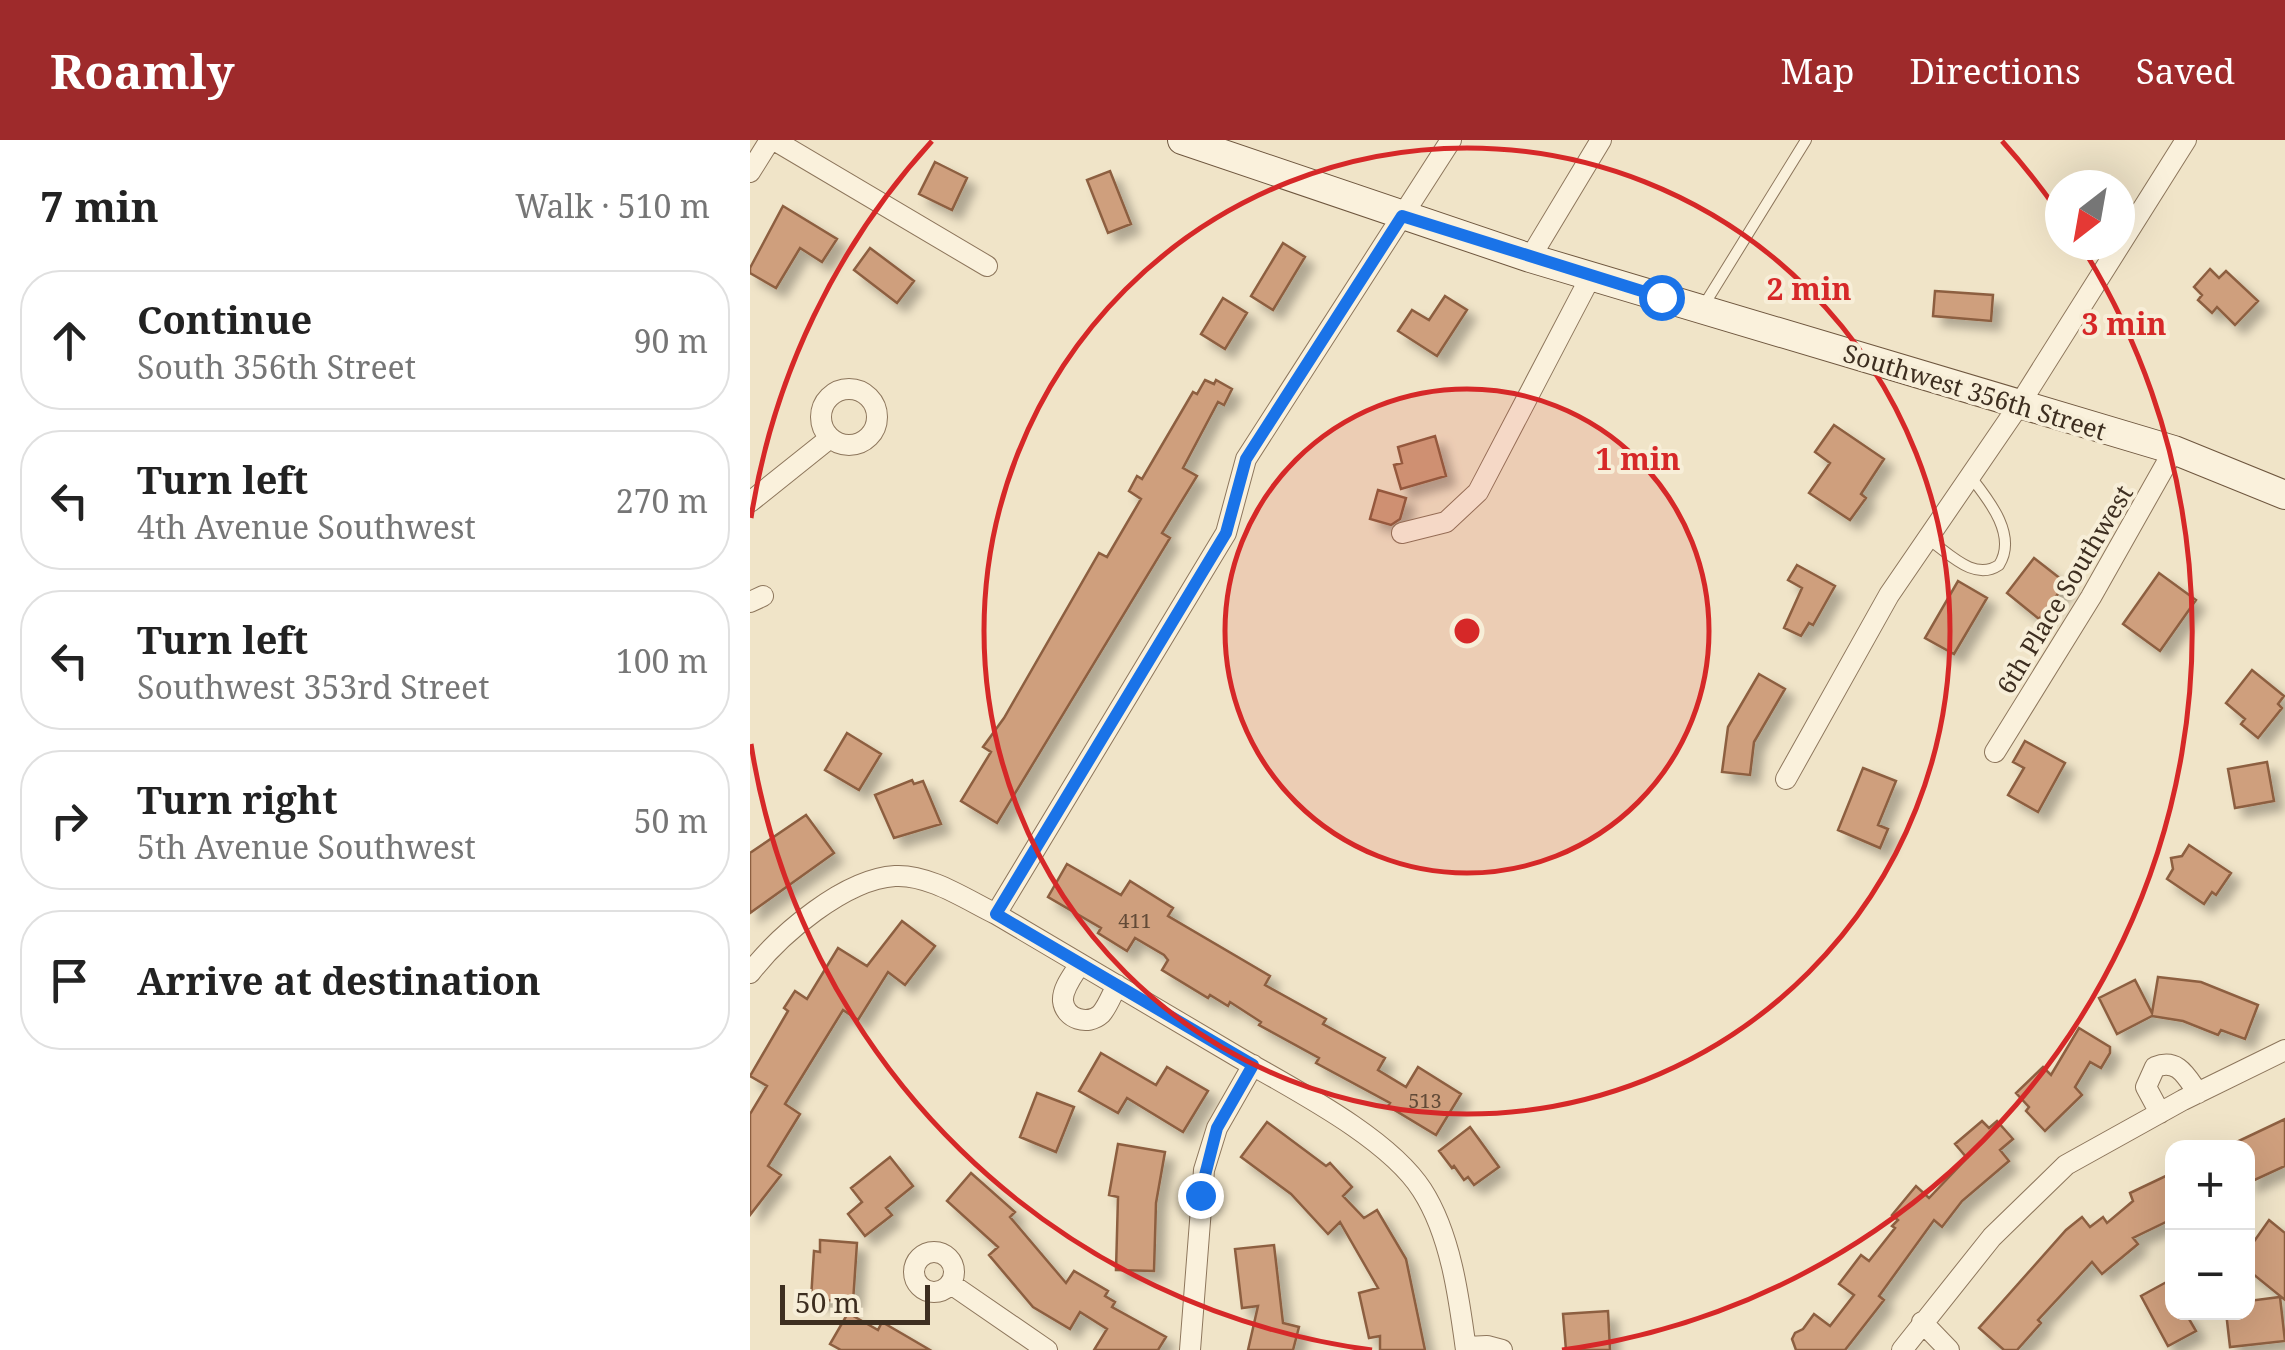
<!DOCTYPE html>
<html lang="en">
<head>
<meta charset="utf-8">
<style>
	:root { --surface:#fff; --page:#f2f2f2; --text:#222; --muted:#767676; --line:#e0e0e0; --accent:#9e2a2b }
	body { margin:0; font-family:"Noto Serif",serif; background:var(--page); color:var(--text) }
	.controls { position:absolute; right:30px; bottom:30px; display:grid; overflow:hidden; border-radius:20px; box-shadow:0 10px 40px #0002 }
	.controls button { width:90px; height:90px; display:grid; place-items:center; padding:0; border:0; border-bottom:2px solid var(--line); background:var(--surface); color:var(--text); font:50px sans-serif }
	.compass { position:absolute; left:1295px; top:30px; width:90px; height:90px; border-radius:50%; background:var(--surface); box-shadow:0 10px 40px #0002; rotate:211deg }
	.scale { position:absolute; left:30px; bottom:25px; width:150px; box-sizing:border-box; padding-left:10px; border:5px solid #3d2e20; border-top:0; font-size:28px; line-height:35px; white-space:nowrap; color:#3d2e20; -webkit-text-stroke:8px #f7eed8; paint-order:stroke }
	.stop { position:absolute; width:30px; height:30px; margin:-22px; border:8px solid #1a73e8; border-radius:50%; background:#fff }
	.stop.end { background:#1a73e8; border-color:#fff; box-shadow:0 2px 10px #0008 }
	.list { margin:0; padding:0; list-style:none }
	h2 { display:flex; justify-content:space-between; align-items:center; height:130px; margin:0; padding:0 40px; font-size:42px }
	h2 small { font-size:32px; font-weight:400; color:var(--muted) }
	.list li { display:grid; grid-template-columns:65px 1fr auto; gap:30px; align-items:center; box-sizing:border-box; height:140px; margin:0 20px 20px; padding:0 20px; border:2px solid var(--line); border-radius:40px }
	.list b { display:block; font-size:38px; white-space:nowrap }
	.list p { margin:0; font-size:32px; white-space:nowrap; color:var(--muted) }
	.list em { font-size:32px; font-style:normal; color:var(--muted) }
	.icon { flex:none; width:55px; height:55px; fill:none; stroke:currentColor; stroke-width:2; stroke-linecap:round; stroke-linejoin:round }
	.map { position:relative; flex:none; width:1535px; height:1210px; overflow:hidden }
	header { display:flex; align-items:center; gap:60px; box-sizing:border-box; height:140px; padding:0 50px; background:var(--accent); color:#fff }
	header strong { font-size:48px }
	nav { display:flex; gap:55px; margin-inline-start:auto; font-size:35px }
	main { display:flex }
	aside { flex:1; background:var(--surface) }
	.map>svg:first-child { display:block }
</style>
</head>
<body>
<header>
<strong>Roamly</strong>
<nav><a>Map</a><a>Directions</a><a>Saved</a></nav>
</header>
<main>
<aside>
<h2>7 min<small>Walk · 510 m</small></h2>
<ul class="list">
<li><svg class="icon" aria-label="ahead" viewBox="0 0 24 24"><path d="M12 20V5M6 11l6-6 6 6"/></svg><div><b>Continue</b><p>South 356th Street</p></div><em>90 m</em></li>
<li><svg class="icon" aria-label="left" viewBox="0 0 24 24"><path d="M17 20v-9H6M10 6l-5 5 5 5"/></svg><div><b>Turn left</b><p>4th Avenue Southwest</p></div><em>270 m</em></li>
<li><svg class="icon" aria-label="left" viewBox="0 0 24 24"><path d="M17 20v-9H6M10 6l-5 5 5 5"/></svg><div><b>Turn left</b><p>Southwest 353rd Street</p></div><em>100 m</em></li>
<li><svg class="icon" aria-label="right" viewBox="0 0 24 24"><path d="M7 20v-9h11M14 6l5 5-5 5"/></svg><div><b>Turn right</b><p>5th Avenue Southwest</p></div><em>50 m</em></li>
<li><svg class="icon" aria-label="arrive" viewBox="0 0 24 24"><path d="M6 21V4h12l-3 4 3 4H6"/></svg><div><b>Arrive at destination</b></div></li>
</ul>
</aside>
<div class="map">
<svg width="1535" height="1210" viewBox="0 0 1535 1210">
	<defs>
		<filter id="shadow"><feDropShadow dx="9" dy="9" stdDeviation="5" flood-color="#0004"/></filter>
	</defs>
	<rect width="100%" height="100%" fill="#f0e4c8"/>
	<path fill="#cf9f7d" stroke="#8d5f41" stroke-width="2.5" filter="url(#shadow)" d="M 185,22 L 217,38 L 202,70 L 169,54 Z
		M 360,31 L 381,84 L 358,93 L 337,40 Z
		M 33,66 L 87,99 L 72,122 L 50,108 L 26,148 L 0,133 L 0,128 Z
		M 533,103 L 555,117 L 523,170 L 501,156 Z
		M 120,108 L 164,141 L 147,163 L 104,130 Z
		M 1460,129 L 1469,138 L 1476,131 L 1508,161 L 1485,185 L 1467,167 L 1462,173 L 1448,160 L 1452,155 L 1444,147 Z
		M 1185,151 L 1243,155 L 1241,181 L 1183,176 Z
		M 695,156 L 717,170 L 687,216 L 648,191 L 662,170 L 679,180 Z
		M 473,158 L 497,173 L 475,209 L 451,194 Z
		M 455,240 L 464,244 L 466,240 L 482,249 L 474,265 L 468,262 L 433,328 L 447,336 L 412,393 L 420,398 L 247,683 L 211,661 L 241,612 L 233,607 L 254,578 L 349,413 L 357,417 L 391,359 L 379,351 L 387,336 L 392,339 L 443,252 L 447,254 Z
		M 1084,285 L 1134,319 L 1111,354 L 1116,358 L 1100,380 L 1059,353 L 1080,323 L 1065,312 Z
		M 685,296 L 696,336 L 651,349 L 644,325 L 652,323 L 648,307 Z
		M 628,350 L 656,358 L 650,379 L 641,385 L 620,379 Z
		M 1284,418 L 1316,443 L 1289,479 L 1257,453 Z
		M 1047,425 L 1085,446 L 1063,485 L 1059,483 L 1051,496 L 1034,488 L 1052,448 L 1038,440 Z
		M 1409,433 L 1446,460 L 1410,511 L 1373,484 Z
		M 1208,441 L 1237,458 L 1204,514 L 1175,498 Z
		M 1502,530 L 1534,556 L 1528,564 L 1532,568 L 1508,598 L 1491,584 L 1495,579 L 1476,563 Z
		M 1009,534 L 1035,549 L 1004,602 L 1000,635 L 972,632 L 978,587 Z
		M 97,593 L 131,614 L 109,650 L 75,630 Z
		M 1275,601 L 1315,623 L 1288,672 L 1258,655 L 1274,628 L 1263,622 Z
		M 1517,622 L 1524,661 L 1485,668 L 1478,629 Z
		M 1113,628 L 1146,641 L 1128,685 L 1138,689 L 1130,708 L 1088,690 Z
		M 162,640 L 164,644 L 173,641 L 191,684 L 144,698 L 125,655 Z
		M 56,675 L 84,713 L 0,773 L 0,713 Z
		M 1439,705 L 1481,733 L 1466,755 L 1462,752 L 1454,764 L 1417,739 L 1423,729 L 1421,718 L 1432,716 Z
		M 317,724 L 371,755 L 380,741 L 423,768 L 418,776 L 520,836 L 515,845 L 576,879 L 573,884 L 635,918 L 628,930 L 656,947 L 668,927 L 711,954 L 686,995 L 638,966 L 640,963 L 566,923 L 569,918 L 509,885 L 511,882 L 480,862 L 478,866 L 460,855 L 458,858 L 412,830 L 418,820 L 414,815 L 385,798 L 377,811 L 348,793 L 351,788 L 298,757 Z
		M 152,781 L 185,806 L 155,845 L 138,832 L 108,880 L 93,870 L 35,964 L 50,974 L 18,1026 L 31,1035 L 0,1075 L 0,974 L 17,946 L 0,936 L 38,871 L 34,868 L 45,851 L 57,859 L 88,808 L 117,826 Z
		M 1408,837 L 1451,842 L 1508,865 L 1495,899 L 1471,890 L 1468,895 L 1433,881 L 1402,876 L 1367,894 L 1349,858 L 1385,840 L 1402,873 Z
		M 1329,888 L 1360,907 L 1360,913 L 1351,928 L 1340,922 L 1325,947 L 1332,955 L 1295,991 L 1276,971 L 1279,967 L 1266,953 L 1293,927 L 1301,935 Z
		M 351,913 L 406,945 L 417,927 L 458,951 L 433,992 L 377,958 L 368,973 L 329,951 Z
		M 287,953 L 324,967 L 306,1012 L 270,997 Z
		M 1535,979 L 1535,1026 L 1498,1043 L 1498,1008 L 1474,1008 Z
		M 1232,981 L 1239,988 L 1247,981 L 1263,999 L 1250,1010 L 1259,1021 L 1212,1061 L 1192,1087 L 1184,1080 L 1129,1156 L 1134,1160 L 1095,1210 L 1046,1210 L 1042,1199 L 1045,1193 L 1053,1189 L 1064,1174 L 1080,1186 L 1104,1155 L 1089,1144 L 1111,1115 L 1119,1121 L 1145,1088 L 1142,1086 L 1148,1080 L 1142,1075 L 1166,1046 L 1179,1058 L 1217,1018 L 1205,1004 Z
		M 517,982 L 576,1026 L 580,1023 L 602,1047 L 593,1056 L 614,1078 L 627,1070 L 656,1119 L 675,1210 L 630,1210 L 630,1196 L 619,1198 L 609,1153 L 628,1148 L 590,1082 L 578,1094 L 541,1054 L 491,1017 Z
		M 720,987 L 749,1027 L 724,1045 L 718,1037 L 714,1040 L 704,1026 L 702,1028 L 689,1011 Z
		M 368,1004 L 415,1012 L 406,1063 L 404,1131 L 366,1130 L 368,1057 L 359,1055 Z
		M 140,1017 L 163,1046 L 136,1068 L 142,1075 L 115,1096 L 98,1074 L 112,1062 L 101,1048 Z
		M 221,1033 L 265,1072 L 260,1077 L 316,1143 L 324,1131 L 358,1151 L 355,1156 L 365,1162 L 362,1167 L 416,1197 L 408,1210 L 344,1210 L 357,1189 L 330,1172 L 320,1189 L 283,1167 L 239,1115 L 248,1107 L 197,1061 Z
		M 1422,1033 L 1422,1079 L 1383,1098 L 1388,1104 L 1352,1134 L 1342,1122 L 1288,1180 L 1291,1183 L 1267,1210 L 1254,1210 L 1229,1188 L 1316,1090 L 1332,1077 L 1340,1087 L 1353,1077 L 1357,1083 L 1383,1061 L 1380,1053 Z
		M 1519,1080 L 1535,1093 L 1535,1160 L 1498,1130 L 1498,1110 Z
		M 70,1100 L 107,1103 L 103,1162 L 61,1159 L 64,1111 L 70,1112 Z
		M 524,1105 L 533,1183 L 549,1187 L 543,1210 L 498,1210 L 508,1166 L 492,1168 L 485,1109 Z
		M 1422,1139 L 1422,1172 L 1435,1172 L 1446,1191 L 1418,1206 L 1391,1156 Z
		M 1530,1157 L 1535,1201 L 1480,1207 L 1476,1172 L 1498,1172 L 1498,1161 Z
		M 858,1171 L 860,1210 L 816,1210 L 813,1174 Z
		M 98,1173 L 128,1190 L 132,1182 L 180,1210 L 91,1210 L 80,1204 Z"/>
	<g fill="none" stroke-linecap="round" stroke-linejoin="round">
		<g stroke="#8d765c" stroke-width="12">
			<path id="lane" d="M 954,165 L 1056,0
				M 1178,399 C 1199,413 1224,442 1249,425 C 1268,395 1238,359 1220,336"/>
		</g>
		<g stroke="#8d765c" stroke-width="22">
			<path id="street" d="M 24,0 L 237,126
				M 0,32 L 20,0
				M 780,118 L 851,0
				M71 277a28 28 0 1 1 56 0a28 28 0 1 1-56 0Z
				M 0,362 L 80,298
				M 652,393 L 696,382 L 728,352 L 841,136
				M 0,462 L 13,456
				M 1245,612 L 1341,457 L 1424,310
				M 1036,639 L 1139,455 L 1269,265 L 1436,0
				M 246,774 L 476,393 L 496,319 L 701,0
				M 330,824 C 324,834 312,848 313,861 C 315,879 338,886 351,874 C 358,866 362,854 367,845
				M 0,833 C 30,794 95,739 145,736 C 179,734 217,760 246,774 C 327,822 408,869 488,917 C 543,949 638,997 672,1050 C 701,1095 709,1158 716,1210
				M 1410,973 L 1396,947 L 1405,927 C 1428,918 1436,936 1448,953
				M164 1132a20 20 0 1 1 40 0a20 20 0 1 1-40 0Z
				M 201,1144 L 297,1210
				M 1172,1182 L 1199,1210
				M 716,1207 L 737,1206 L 752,1210
				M 440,1210 L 454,1030 L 467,988 L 503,925
				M 1152,1210 L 1242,1097 L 1316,1025 L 1433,960 L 1535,910"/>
		</g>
		<g stroke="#6f573f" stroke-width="30">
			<path id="secondary" d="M 432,0 L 780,118 L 1424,310 L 1535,355"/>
		</g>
		<use href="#lane" stroke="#faf1dc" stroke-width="10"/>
		<use href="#street" stroke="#faf1dc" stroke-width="20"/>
		<use href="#secondary" stroke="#faf1dc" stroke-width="28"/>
	</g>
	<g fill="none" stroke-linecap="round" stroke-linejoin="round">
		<path stroke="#1a73e8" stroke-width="12" d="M 450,1055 L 467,988 L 503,925 L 246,774 L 476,393 L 496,319 L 652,76 L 911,157"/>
	</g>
	<circle cx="717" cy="491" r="242" fill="#d62828" fill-opacity=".12"/>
	<g fill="none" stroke="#d62828" stroke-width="5">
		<circle cx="717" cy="491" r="242"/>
		<circle cx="717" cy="491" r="483"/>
		<path d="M622 1210A725 725 0 0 1 1 604M1 378A725 725 0 0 1 182 1M1252 1A725 725 0 0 1 1307 70M1332 107A725 725 0 0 1 812 1210"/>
	</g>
	<g text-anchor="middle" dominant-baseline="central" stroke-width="8" stroke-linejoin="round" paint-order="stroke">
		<g font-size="20" fill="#624a37">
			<text x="385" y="780">411</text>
			<text x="675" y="960">513</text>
		</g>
		<g font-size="25" fill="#3d2e20" stroke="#f7eed8">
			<text transform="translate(1225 251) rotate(17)">Southwest 356th Street</text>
			<text transform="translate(1314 449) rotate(-59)">6th Place Southwest</text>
		</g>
	</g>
	<circle cx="717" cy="491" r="15" fill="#d62828" stroke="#f7eed8" stroke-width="5"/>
	<g font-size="30" text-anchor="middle" font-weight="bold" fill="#d62828" stroke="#f7eed8" stroke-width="8" stroke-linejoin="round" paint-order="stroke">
		<text x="1059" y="160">2 min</text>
		<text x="1374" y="195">3 min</text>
		<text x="888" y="330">1 min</text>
	</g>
</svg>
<div class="controls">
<button>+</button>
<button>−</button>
</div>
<svg class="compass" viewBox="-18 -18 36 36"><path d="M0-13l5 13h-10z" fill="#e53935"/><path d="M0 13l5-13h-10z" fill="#767676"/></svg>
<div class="scale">50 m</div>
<div class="stop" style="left:911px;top:157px"></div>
<div class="stop end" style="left:450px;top:1055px"></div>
</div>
</main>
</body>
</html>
